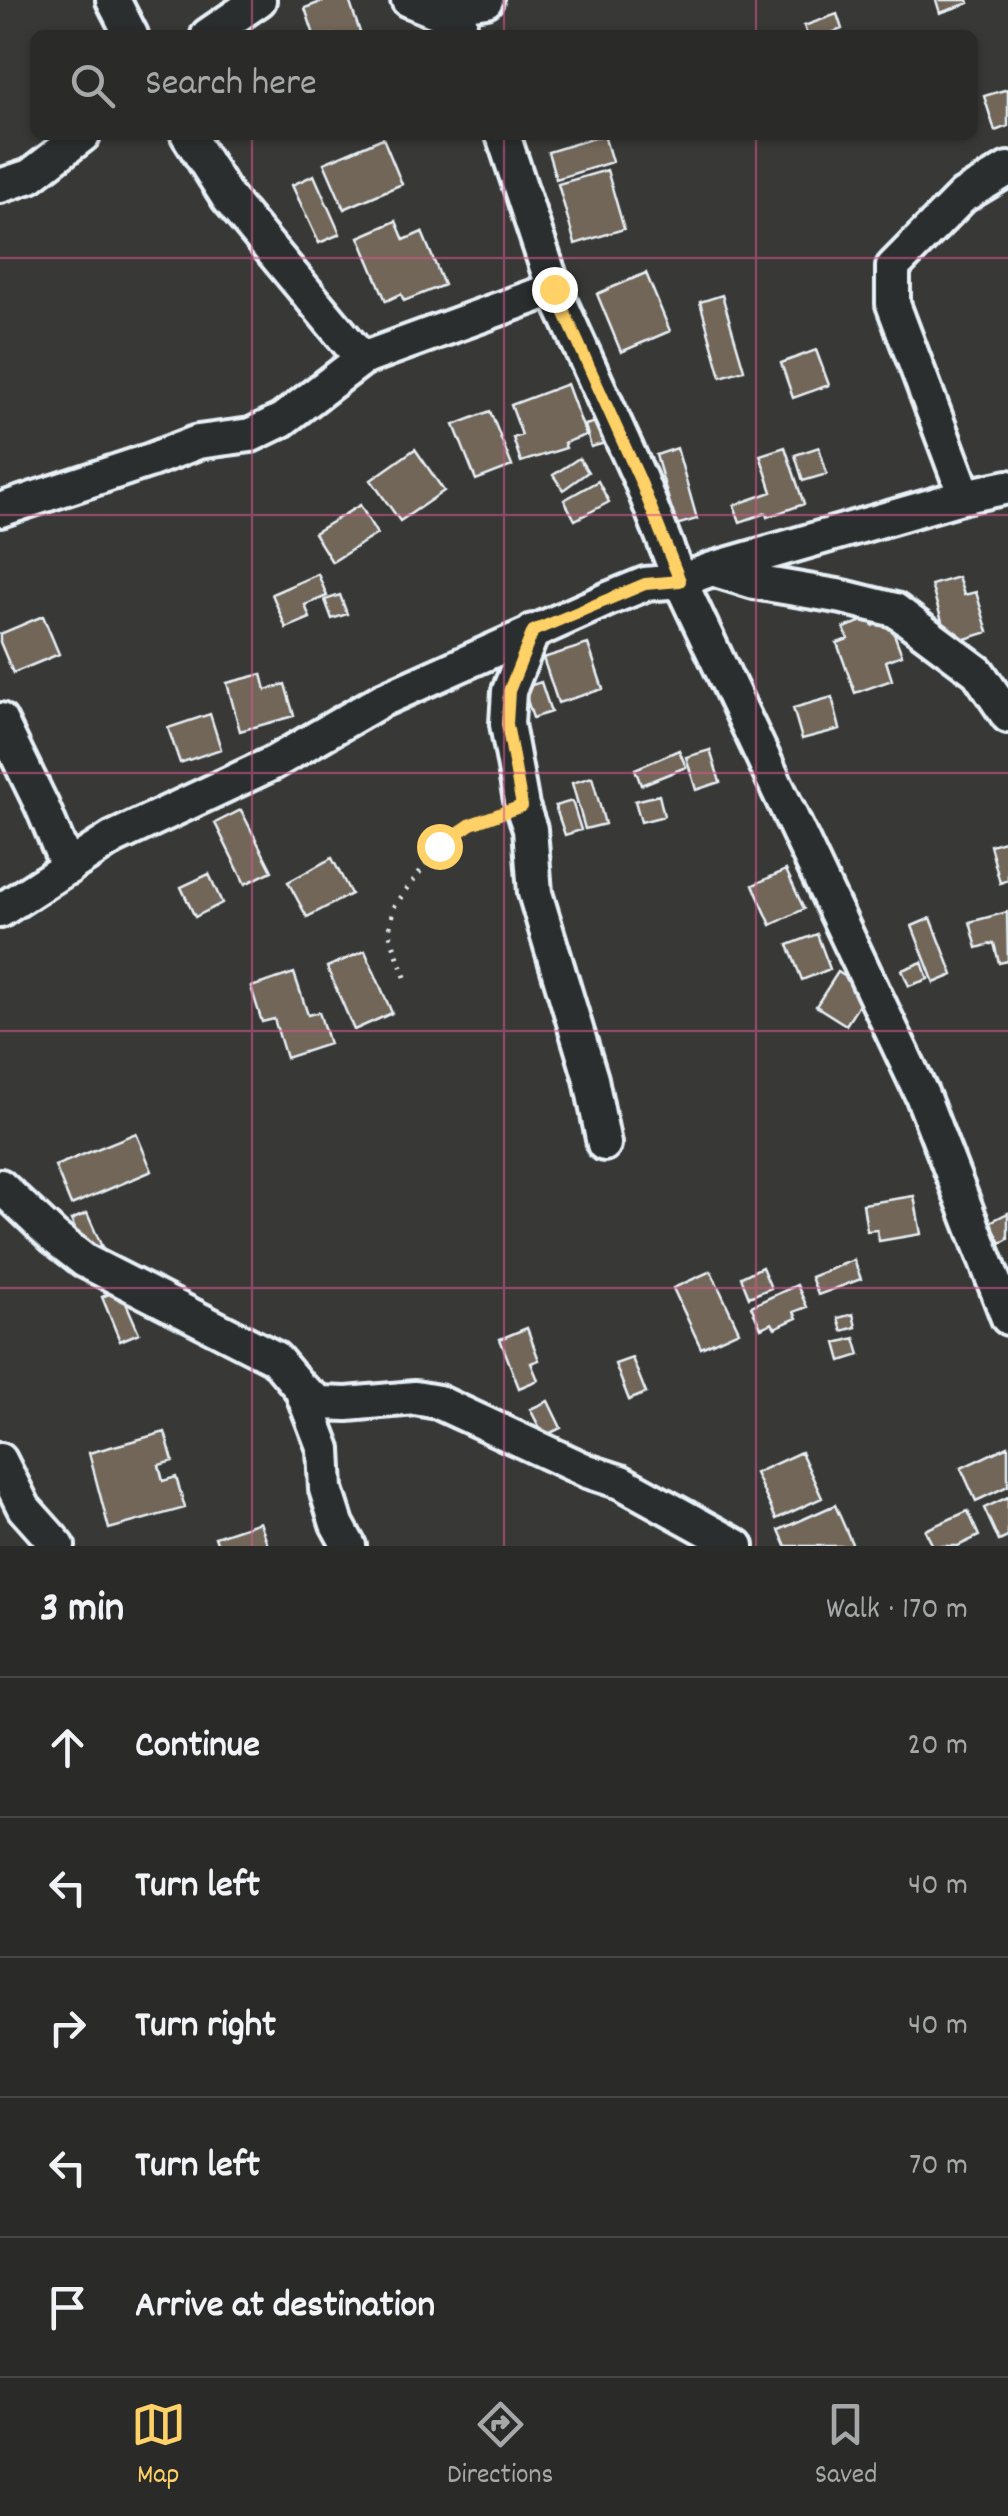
<!DOCTYPE html>
<html lang="en">
<head>
<meta charset="utf-8">
<style>
	:root { --surface:#2a2a28; --page:#323230; --text:#f1f3f6; --muted:#a5a7a8; --line:#464645; --accent:#ffd166 }
	body { margin:0; font-family:Dekko,sans-serif; background:var(--page); color:var(--text) }
	.stop { position:absolute; width:30px; height:30px; margin:-22px; border:8px solid #ffd166; border-radius:50%; background:#fff }
	.stop.end { background:#ffd166; border-color:#fff; box-shadow:0 2px 10px #0008 }
	.list { margin:0; padding:0; list-style:none }
	h2 { display:flex; justify-content:space-between; align-items:center; height:130px; margin:0; padding:0 40px; font-size:42px }
	h2 small { font-size:32px; font-weight:400; color:var(--muted) }
	.list li { display:grid; grid-template-columns:65px 1fr auto; gap:30px; align-items:center; box-sizing:border-box; height:140px; padding:0 40px; border-top:2px solid var(--line) }
	.list b { display:block; font-size:38px; white-space:nowrap }
	.list em { font-size:32px; font-style:normal; color:var(--muted) }
	.icon { flex:none; width:55px; height:55px; fill:none; stroke:currentColor; stroke-width:2; stroke-linecap:round; stroke-linejoin:round }
	.map { position:relative; flex:none; width:1008px; height:1546px; overflow:hidden }
	.search { position:absolute; background:var(--surface); box-shadow:0 2px 8px #0004; left:30px; right:30px; top:30px; height:110px; display:flex; align-items:center; gap:25px; box-sizing:border-box; padding:0 35px; border-radius:15px; color:var(--muted); font-size:38px }
	.sheet { height:830px; background:var(--surface) }
	nav { display:flex; justify-content:space-around; align-items:center; box-sizing:border-box; height:140px; border-top:2px solid var(--line); background:var(--surface); font-size:28px; color:var(--muted) }
	nav a { display:grid; justify-items:center; gap:5px }
	nav .on { color:var(--accent) }
	.map>svg:first-child { display:block }
</style>
</head>
<body>
<div class="map">
<svg width="1008" height="1546" viewBox="0 0 1008 1546">
	<rect width="100%" height="100%" fill="#383836"/>
	<filter id="ink" filterUnits="userSpaceOnUse"><feTurbulence type="fractalNoise" baseFrequency=".01" numOctaves="2"/><feDisplacementMap in="SourceGraphic" scale="20" xChannelSelector="R" yChannelSelector="G"/><feConvolveMatrix kernelMatrix="1 2 1 2 8 2 1 2 1" color-interpolation-filters="sRGB"/></filter>
	<g filter="url(#ink)">
		<path fill="#716658" stroke="#e8f1f8" stroke-width="2.5" d="M 326,0 L 349,0 L 361,35 L 314,35 L 305,8 Z
			M 936,0 L 968,0 L 969,3 L 940,13 Z
			M 837,14 L 842,29 L 826,35 L 807,35 L 804,26 Z
			M 1008,89 L 1008,126 L 995,131 L 984,96 Z
			M 604,135 L 612,162 L 556,179 L 548,152 Z
			M 383,138 L 402,184 L 344,209 L 324,163 Z
			M 607,170 L 624,229 L 575,244 L 558,184 Z
			M 314,175 L 340,234 L 319,243 L 292,185 Z
			M 396,221 L 404,240 L 422,232 L 444,285 L 404,301 L 401,294 L 386,301 L 359,237 Z
			M 646,273 L 670,331 L 621,352 L 597,294 Z
			M 722,295 L 744,370 L 721,377 L 700,302 Z
			M 816,350 L 829,385 L 793,398 L 781,363 Z
			M 567,384 L 586,435 L 564,443 L 566,448 L 521,462 L 513,438 L 522,435 L 511,405 Z
			M 490,411 L 512,466 L 476,480 L 454,425 Z
			M 600,421 L 605,443 L 591,447 L 585,425 Z
			M 785,447 L 804,504 L 767,517 L 766,513 L 740,522 L 734,505 L 772,492 L 760,455 Z
			M 819,447 L 827,474 L 803,481 L 795,455 Z
			M 677,448 L 697,519 L 676,525 L 656,455 Z
			M 415,449 L 444,491 L 400,521 L 371,480 Z
			M 579,458 L 588,472 L 563,490 L 553,475 Z
			M 598,481 L 609,502 L 575,520 L 564,500 Z
			M 360,505 L 377,534 L 332,562 L 314,533 Z
			M 318,574 L 327,596 L 305,605 L 310,618 L 286,628 L 272,594 Z
			M 958,577 L 964,595 L 976,592 L 988,632 L 949,644 L 931,585 Z
			M 340,595 L 347,614 L 332,619 L 325,600 Z
			M 43,616 L 59,654 L 13,673 L 0,642 L 0,634 Z
			M 870,618 L 873,626 L 889,620 L 902,655 L 886,661 L 892,680 L 855,693 L 837,643 L 848,639 L 844,628 Z
			M 588,644 L 603,689 L 558,703 L 543,658 Z
			M 262,674 L 266,690 L 285,684 L 294,716 L 240,731 L 227,683 Z
			M 541,682 L 551,712 L 533,718 L 523,688 Z
			M 832,697 L 840,729 L 802,739 L 793,708 Z
			M 210,714 L 221,749 L 180,763 L 168,728 Z
			M 679,750 L 686,767 L 641,785 L 635,769 Z
			M 710,750 L 720,782 L 696,790 L 686,757 Z
			M 592,777 L 605,824 L 585,829 L 572,783 Z
			M 659,795 L 664,816 L 641,822 L 635,801 Z
			M 572,801 L 581,830 L 565,835 L 555,806 Z
			M 241,810 L 272,871 L 245,884 L 215,823 Z
			M 1008,840 L 1008,880 L 1000,883 L 990,845 Z
			M 332,858 L 351,894 L 307,917 L 288,882 Z
			M 786,870 L 804,909 L 771,925 L 753,885 Z
			M 209,874 L 222,903 L 195,917 L 181,887 Z
			M 1007,912 L 1008,961 L 999,963 L 994,943 L 977,948 L 970,922 Z
			M 931,918 L 953,975 L 934,983 L 912,926 Z
			M 817,934 L 830,969 L 802,980 L 788,945 Z
			M 365,951 L 392,1013 L 354,1030 L 327,967 Z
			M 922,962 L 928,979 L 909,986 L 902,970 Z
			M 838,972 L 868,991 L 846,1025 L 816,1006 Z
			M 294,973 L 308,1015 L 319,1012 L 329,1044 L 286,1058 L 274,1019 L 262,1022 L 251,987 Z
			M 136,1133 L 152,1171 L 71,1205 L 55,1166 Z
			M 914,1196 L 921,1234 L 879,1241 L 877,1230 L 867,1231 L 863,1204 Z
			M 87,1213 L 102,1247 L 86,1254 L 71,1220 Z
			M 1008,1213 L 1008,1239 L 1001,1243 L 990,1222 Z
			M 854,1260 L 861,1279 L 818,1295 L 811,1277 Z
			M 762,1267 L 771,1288 L 749,1297 L 741,1277 Z
			M 711,1271 L 739,1331 L 701,1348 L 673,1288 Z
			M 797,1285 L 807,1307 L 794,1312 L 797,1318 L 775,1328 L 772,1323 L 761,1328 L 751,1306 Z
			M 120,1289 L 139,1333 L 120,1341 L 102,1297 Z
			M 853,1314 L 856,1327 L 842,1331 L 838,1318 Z
			M 527,1328 L 539,1360 L 531,1363 L 538,1380 L 519,1388 L 500,1339 Z
			M 855,1338 L 860,1355 L 841,1361 L 836,1343 Z
			M 632,1358 L 646,1393 L 629,1400 L 615,1364 Z
			M 548,1401 L 561,1428 L 544,1436 L 530,1409 Z
			M 165,1432 L 173,1461 L 159,1465 L 163,1481 L 176,1477 L 185,1508 L 109,1529 L 89,1453 Z
			M 1008,1446 L 1008,1486 L 976,1501 L 961,1468 Z
			M 801,1452 L 822,1498 L 776,1519 L 755,1473 Z
			M 1008,1497 L 1008,1537 L 999,1541 L 984,1508 Z
			M 835,1505 L 853,1546 L 786,1546 L 779,1530 Z
			M 968,1511 L 979,1536 L 958,1546 L 933,1546 L 925,1530 Z
			M 260,1522 L 268,1546 L 218,1546 L 215,1537 Z"/>
		<g fill="none" stroke-linecap="round" stroke-linejoin="round">
			<g stroke="#e8f1f8" stroke-width="40">
				<path id="minor" d="M 113,0 L 131,35
					M 408,0 L 460,21
					M 454,5 L 486,0
					M 208,35 L 259,0
					M 188,135 L 228,198 L 362,359
					M 503,135 L 554,289 L 640,479 L 680,581 L 922,1095 L 1008,1318
					M 0,186 L 30,176 L 83,135
					M 965,496 L 893,304 L 893,267 L 963,196 L 1008,169
					M 0,510 L 151,460 L 198,442 L 251,435 L 282,420 L 362,359 L 554,289
					M 712,569 L 754,582 L 843,597 L 895,610 L 978,672 L 1008,716
					M 533,631 L 509,691 L 507,724 L 522,806 L 530,829 L 535,893 L 591,1079 L 604,1144
					M 0,720 L 42,806 L 68,868
					M 0,911 L 113,838 L 273,763 L 382,700 L 608,599 L 645,584 L 680,581 L 712,569 L 965,496 L 1008,487
					M 0,1186 L 54,1237 L 85,1261 L 275,1358 L 301,1389 L 324,1449 L 326,1489 L 337,1524 L 349,1546
					M 301,1389 L 320,1403 L 347,1404 L 415,1398 L 438,1402 L 587,1471 L 621,1482 L 737,1546
					M 0,1460 L 24,1508 L 58,1546"/>
			</g>
			<path stroke="#e8f1f8" stroke-width="5" stroke-dasharray="2.5 8" stroke-linecap="butt" d="M 405,977 L 389,932 L 393,908 L 439,846 L 471,825 L 496,816"/>
			<use href="#minor" stroke="#2a2d2e" stroke-width="32"/>
		</g>
	</g>
	<g fill="none" stroke-linecap="round" stroke-linejoin="round" filter="url(#ink)">
		<path stroke="#ffd166" stroke-width="12" d="M 439,846 L 471,824 L 522,806 L 507,724 L 509,691 L 533,631 L 645,584 L 680,581 L 640,480 L 554,289"/>
	</g>
	<path fill="none" stroke="#cd598a" stroke-width="2.5" stroke-opacity="0.55" d="M 252,0 L 252,35M 504,0 L 504,35M 756,0 L 756,35M 252,135 L 252,1546M 504,135 L 504,1546M 756,135 L 756,1546M 0,258 L 1008,258M 0,515 L 1008,515M 0,773 L 1008,773M 0,1031 L 1008,1031M 0,1288 L 1008,1288"/>
</svg>
<div class="stop" style="left:439px;top:846px"></div>
<div class="stop end" style="left:554px;top:289px"></div>
<div class="search"><svg class="icon" aria-label="search" viewBox="0 0 24 24"><circle cx="10" cy="10" r="6"/><path d="M15 15l6 6"/></svg>Search here</div>
</div>
<section class="sheet">
<h2>3 min<small>Walk · 170 m</small></h2>
<ul class="list">
<li><svg class="icon" aria-label="ahead" viewBox="0 0 24 24"><path d="M12 20V5M6 11l6-6 6 6"/></svg><div><b>Continue</b></div><em>20 m</em></li>
<li><svg class="icon" aria-label="left" viewBox="0 0 24 24"><path d="M17 20v-9H6M10 6l-5 5 5 5"/></svg><div><b>Turn left</b></div><em>40 m</em></li>
<li><svg class="icon" aria-label="right" viewBox="0 0 24 24"><path d="M7 20v-9h11M14 6l5 5-5 5"/></svg><div><b>Turn right</b></div><em>40 m</em></li>
<li><svg class="icon" aria-label="left" viewBox="0 0 24 24"><path d="M17 20v-9H6M10 6l-5 5 5 5"/></svg><div><b>Turn left</b></div><em>70 m</em></li>
<li><svg class="icon" aria-label="arrive" viewBox="0 0 24 24"><path d="M6 21V4h12l-3 4 3 4H6"/></svg><div><b>Arrive at destination</b></div></li>
</ul>
</section>
<nav>
<a class="on"><svg class="icon" aria-label="map" viewBox="0 0 24 24"><path d="M3 6l6-2 6 2 6-2v14l-6 2-6-2-6 2zM9 4v14M15 6v14"/></svg>Map</a>
<a><svg class="icon" aria-label="directions" viewBox="0 0 24 24"><path d="M12 3l9 9-9 9-9-9zM9 14v-3h6M13 9l2 2-2 2"/></svg>Directions</a>
<a><svg class="icon" aria-label="saved" viewBox="0 0 24 24"><path d="M7 4h10v16l-5-4-5 4z"/></svg>Saved</a>
</nav>
</body>
</html>
